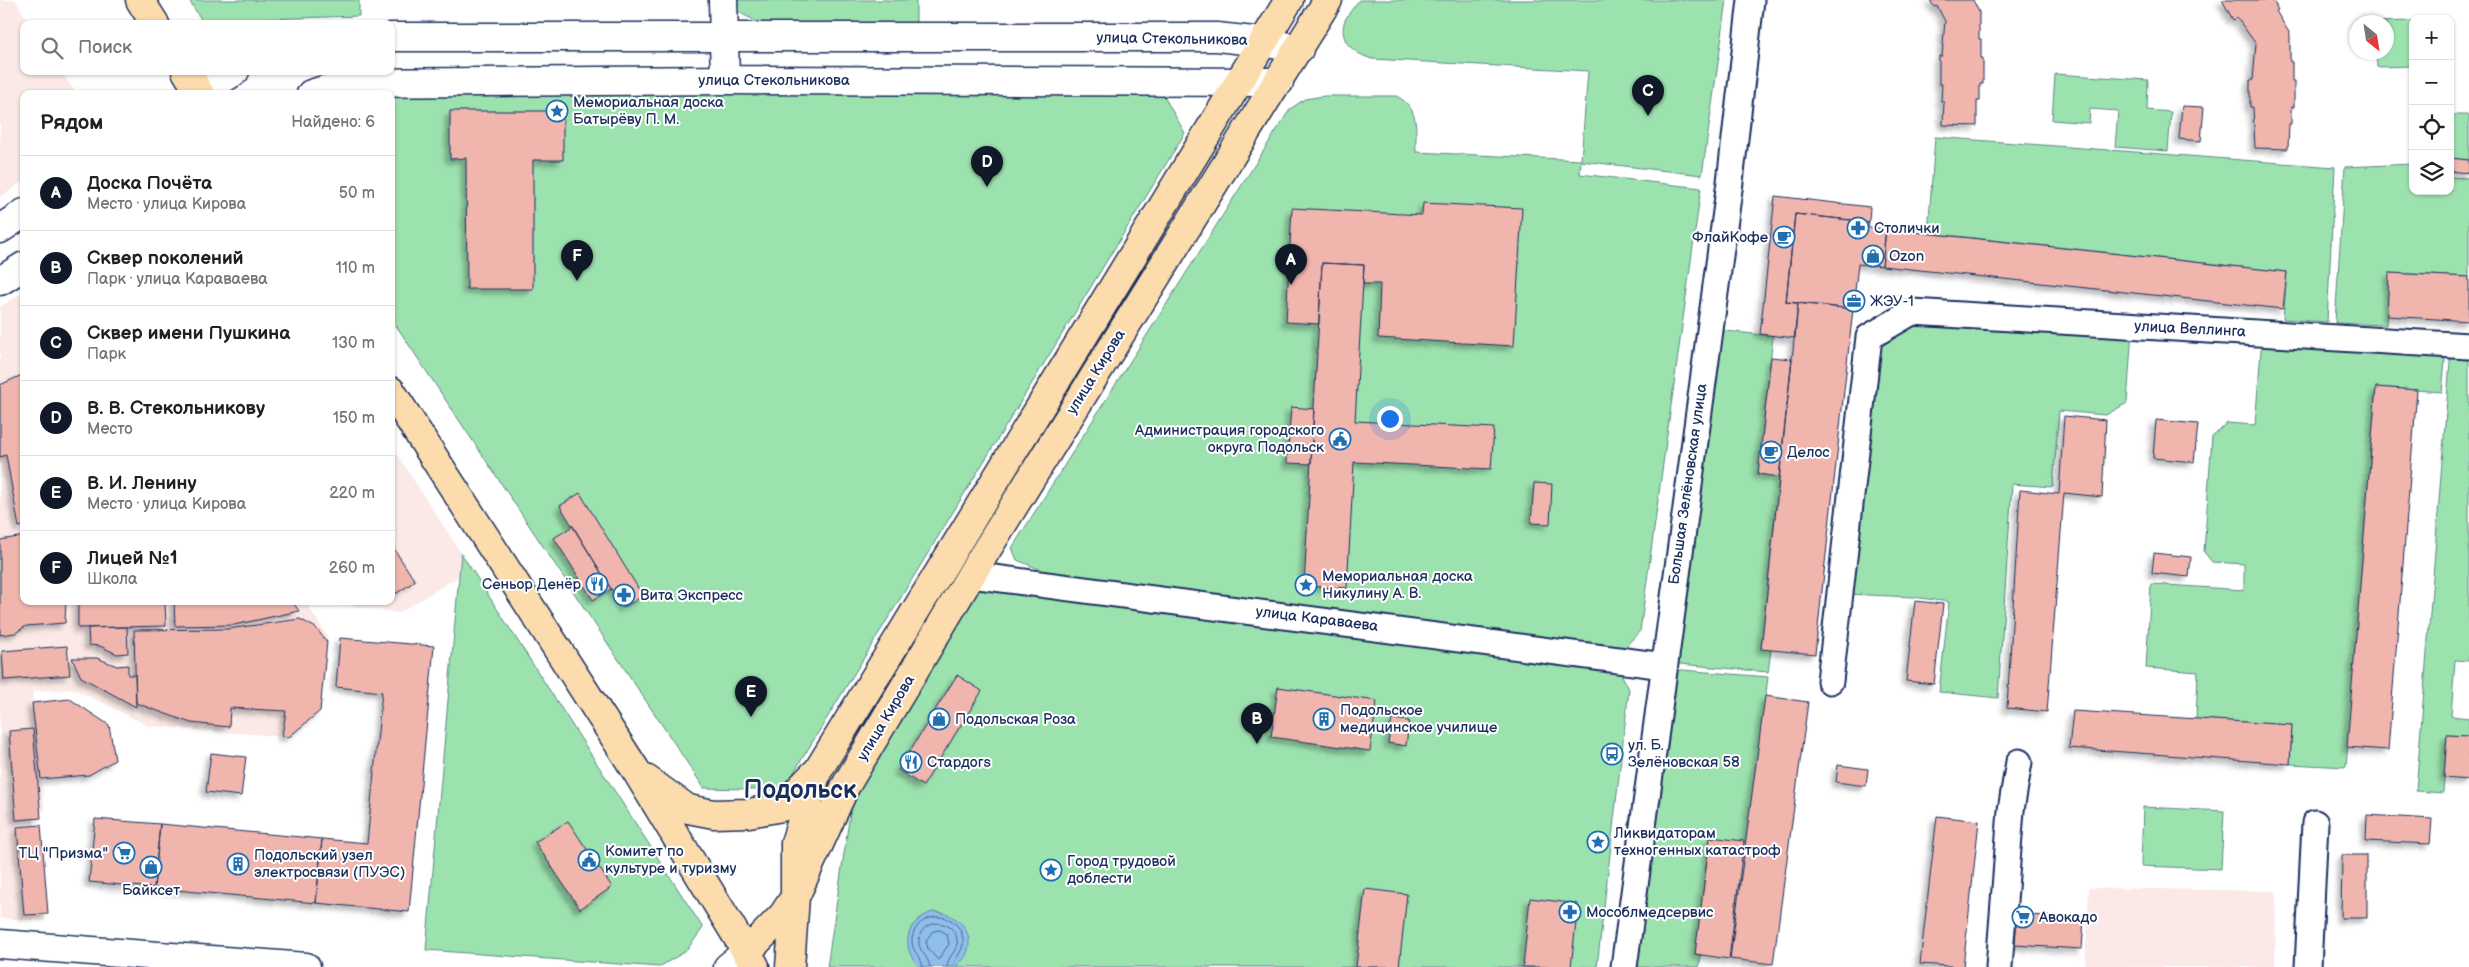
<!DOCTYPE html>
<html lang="ru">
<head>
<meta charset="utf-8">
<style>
	:root { --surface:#fff; --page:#f6f6f6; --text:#202124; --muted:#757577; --line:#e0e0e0; --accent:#111827 }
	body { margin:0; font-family:"Balsamiq Sans",sans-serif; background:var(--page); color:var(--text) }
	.controls { position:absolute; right:15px; top:15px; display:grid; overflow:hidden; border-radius:10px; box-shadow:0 1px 4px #0004 }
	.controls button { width:45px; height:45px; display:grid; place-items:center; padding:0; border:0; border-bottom:1px solid var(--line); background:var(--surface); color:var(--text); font:25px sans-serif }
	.compass { position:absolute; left:2349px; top:15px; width:45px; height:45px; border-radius:50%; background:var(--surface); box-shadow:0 1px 4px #0004; rotate:150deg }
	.you { position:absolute; left:1389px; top:418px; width:18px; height:18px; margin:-12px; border:4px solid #fff; border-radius:50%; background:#1a73e8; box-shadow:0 0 0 8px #1a73e833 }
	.badge { display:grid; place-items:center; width:32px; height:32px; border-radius:50%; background:var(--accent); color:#fff; font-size:16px; font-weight:700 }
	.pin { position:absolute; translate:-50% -41px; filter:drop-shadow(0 1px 2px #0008) }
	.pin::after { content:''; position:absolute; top:26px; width:18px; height:15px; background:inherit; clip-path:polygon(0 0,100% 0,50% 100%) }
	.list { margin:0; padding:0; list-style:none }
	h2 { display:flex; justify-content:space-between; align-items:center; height:65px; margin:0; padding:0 20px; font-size:21px }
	h2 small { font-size:16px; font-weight:400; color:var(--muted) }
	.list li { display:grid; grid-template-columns:32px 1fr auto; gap:15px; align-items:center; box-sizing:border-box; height:75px; padding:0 20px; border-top:1px solid var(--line) }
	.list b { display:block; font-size:19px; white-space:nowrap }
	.list p { margin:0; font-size:16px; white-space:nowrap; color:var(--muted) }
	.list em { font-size:16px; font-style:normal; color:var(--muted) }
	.icon { flex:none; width:28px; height:28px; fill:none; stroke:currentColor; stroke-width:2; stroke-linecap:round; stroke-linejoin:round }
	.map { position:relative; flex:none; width:2469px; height:967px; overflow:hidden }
	.search { position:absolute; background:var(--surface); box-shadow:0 1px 4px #0004; left:20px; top:20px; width:375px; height:55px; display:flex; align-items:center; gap:12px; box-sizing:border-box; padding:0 18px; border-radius:10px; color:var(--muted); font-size:19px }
	.panel { position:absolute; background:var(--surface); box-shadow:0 1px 4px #0004; left:20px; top:90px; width:375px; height:515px; border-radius:10px }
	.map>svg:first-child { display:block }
</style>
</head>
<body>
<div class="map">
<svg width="2469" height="967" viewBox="0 0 2469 967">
	<defs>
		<filter id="shadow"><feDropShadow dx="-4.5" dy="4.5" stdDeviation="2.5" flood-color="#0004"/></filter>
	</defs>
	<rect width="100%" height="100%" fill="#fff"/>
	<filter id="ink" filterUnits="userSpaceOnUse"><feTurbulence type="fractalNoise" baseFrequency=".02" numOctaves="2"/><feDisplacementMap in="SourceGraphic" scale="10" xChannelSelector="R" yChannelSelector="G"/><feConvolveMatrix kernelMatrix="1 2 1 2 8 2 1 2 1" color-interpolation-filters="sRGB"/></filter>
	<g filter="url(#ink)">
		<path fill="#fae9e6" d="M 0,0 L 15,0 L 30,24 L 24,24 L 24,71 L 61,71 L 76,94 L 24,94 L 24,181 L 0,197 Z
			M 24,292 L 24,601 L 305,601 L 327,636 L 327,642 L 289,737 L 149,726 L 74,689 L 33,691 L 32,703 L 45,811 L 33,813 L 45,921 L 0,918 L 0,307 Z
			M 391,445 L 461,553 L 459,576 L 399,613 L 324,601 L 391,601 Z
			M 2089,888 L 2276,891 L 2275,967 L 2085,967 Z"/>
		<path fill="#9ce2af" stroke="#5c8886" d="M 189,0 L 359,0 L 359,16 L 267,19 L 258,24 L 204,24 Z
			M 736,0 L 916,0 L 916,25 L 764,25 L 736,11 Z
			M 1359,0 L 1727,0 L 1702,175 L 1581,161 L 1580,174 L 1701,188 L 1640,631 L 1624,648 L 1068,578 L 1039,569 L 1017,560 L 1012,548 L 1290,109 L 1305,99 L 1324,96 L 1396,96 C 1421,108 1415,130 1416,152 L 1581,160 L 1588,71 L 1372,59 C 1356,54 1339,43 1344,23 C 1346,16 1354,7 1359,0 Z
			M 2413,21 L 2413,66 L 2377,67 L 2376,53 L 2386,52 L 2386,22 L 2375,22 Z
			M 2055,74 L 2148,80 L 2147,110 L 2171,112 L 2168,151 L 2115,147 L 2118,111 L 2090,109 L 2089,123 L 2052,120 Z
			M 1162,93 L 1185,133 L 783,790 L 704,788 L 391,318 L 391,94 Z
			M 2450,115 L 2469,115 L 2469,160 L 2450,158 Z
			M 1935,137 L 2335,167 L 2327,322 L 2283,319 L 2287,272 L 1928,233 Z
			M 2413,164 L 2413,191 L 2450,191 L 2450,177 L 2469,178 L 2469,277 L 2390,273 L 2386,325 L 2335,323 L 2345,167 Z
			M 1914,317 L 2132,330 L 2127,403 L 2106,415 L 2059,411 L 2053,487 L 2012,484 L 1998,698 L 1939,692 L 1949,602 L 1913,597 L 1844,594 L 1873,341 Z
			M 1715,330 L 1773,336 L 1758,474 L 1779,477 L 1761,648 L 1771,650 L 1768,672 L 1669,663 Z
			M 2262,338 L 2446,349 L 2442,392 L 2376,387 L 2346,767 L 2290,764 L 2292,725 L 2196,719 L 2198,672 L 2146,668 L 2151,584 L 2244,590 L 2244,564 L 2212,562 L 2204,552 L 2212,436 L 2227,423 L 2255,425 Z
			M 2451,349 L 2469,350 L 2469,661 L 2455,660 L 2451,716 L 2469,718 L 2469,736 L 2447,735 L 2443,793 L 2416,791 Z
			M 461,553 L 703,928 L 686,951 L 659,967 L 426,950 Z
			M 980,587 L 1618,668 L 1629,689 L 1597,967 L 827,967 L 852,800 Z
			M 1670,669 L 1768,677 L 1746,842 L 1710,837 L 1695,954 L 1701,955 L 1699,967 L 1631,967 Z
			M 2143,807 L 2224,811 L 2221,869 L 2141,866 Z"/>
		<path fill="#8ebee9" stroke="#6085b1" d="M 933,912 C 966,912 983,948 955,967 L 920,967 C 899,948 906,920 933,912 Z"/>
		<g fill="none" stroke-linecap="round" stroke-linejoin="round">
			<path stroke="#496896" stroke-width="1" d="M 940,930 L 947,934 L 949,944 L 938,960 L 928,949 L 926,941 L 932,932 Z
				M 923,967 C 922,957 911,952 912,939 C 916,910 959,909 963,939 C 965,951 954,957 953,967
				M 930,967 C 929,956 917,951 919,939 C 922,918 953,918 957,939 C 959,951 947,956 947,967"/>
		</g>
		<path fill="#f0b5ad" stroke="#1b2f5e" filter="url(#shadow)" d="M 1930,0 L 1973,0 L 1979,12 L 1979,39 L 1981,39 L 1981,58 L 1983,58 L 1983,84 L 1980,84 L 1980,101 L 1977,101 L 1977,126 L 1943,125 L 1944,102 L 1941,102 L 1942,84 L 1939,84 L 1939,56 L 1942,56 L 1945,21 L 1937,6 L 1934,7 Z
			M 2222,0 L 2273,0 L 2278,10 L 2276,11 L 2290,34 L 2290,62 L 2292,62 L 2292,81 L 2294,81 L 2294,107 L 2291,107 L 2291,124 L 2289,124 L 2288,149 L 2255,148 L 2253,107 L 2250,107 L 2250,80 L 2253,80 L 2256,44 L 2237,18 L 2233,20 Z
			M 2182,106 L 2204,107 L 2201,141 L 2179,139 Z
			M 450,111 L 563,111 L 563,160 L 533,160 L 533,289 L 467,289 L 466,158 L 450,159 Z
			M 2450,158 L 2469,160 L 2469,173 L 2450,171 Z
			M 1775,196 L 1870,207 L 1869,222 L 1795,214 L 1786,302 L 1798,303 L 1795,338 L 1760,334 Z
			M 1423,203 L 1522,208 L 1514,346 L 1378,338 L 1380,284 L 1363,284 L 1364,265 L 1322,263 L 1319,324 L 1286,322 L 1292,208 L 1422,215 Z
			M 1795,214 L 1869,222 L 1868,227 L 1886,229 L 1882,266 L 1858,264 L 1853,309 L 1786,302 Z
			M 1886,229 L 2287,272 L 2283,309 L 1882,266 Z
			M 1322,263 L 1364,265 L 1355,421 L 1494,428 L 1491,469 L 1354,462 L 1347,588 L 1304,586 Z
			M 2389,273 L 2469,277 L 2469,321 L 2387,316 Z
			M 1798,303 L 1853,309 L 1815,654 L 1761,649 Z
			M 1771,357 L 1792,359 L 1779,477 L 1758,474 Z
			M 24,374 L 24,526 L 19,527 L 6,455 L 0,457 L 0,385 Z
			M 2376,387 L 2417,390 L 2388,750 L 2347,747 Z
			M 1291,407 L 1314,409 L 1311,464 L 1287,463 Z
			M 2064,416 L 2106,420 L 2102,497 L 2064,493 L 2047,712 L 2007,708 L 2020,490 L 2059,494 Z
			M 2156,420 L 2198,424 L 2194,462 L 2153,458 Z
			M 1534,483 L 1552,484 L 1550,524 L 1531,523 Z
			M 580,493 L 643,596 L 623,608 L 560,506 Z
			M 573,526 L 611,589 L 593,600 L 554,538 Z
			M 24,536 L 24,601 L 66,601 L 65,623 L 26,626 L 15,633 L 0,635 L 0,540 Z
			M 391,544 L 415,581 L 397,593 L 391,592 Z
			M 2154,553 L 2191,557 L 2189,577 L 2152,573 Z
			M 78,601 L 165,601 L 166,626 L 78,628 Z
			M 174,601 L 292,601 L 299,611 L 234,625 L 175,626 Z
			M 1915,601 L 1943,604 L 1934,684 L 1906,681 Z
			M 300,619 L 316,628 L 327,642 L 320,711 L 289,737 L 282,736 L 286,711 L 230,708 L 229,727 L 191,723 L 136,703 L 134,630 L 228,629 Z
			M 127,627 L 128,653 L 117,654 L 100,646 L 89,645 L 88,628 Z
			M 340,638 L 434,646 L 409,912 L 316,903 L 322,839 L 367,843 L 382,692 L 336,687 Z
			M 67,646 L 70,675 L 4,680 L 2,651 Z
			M 72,658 L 97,658 L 117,666 L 128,665 L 128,675 L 135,675 L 136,707 L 81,677 Z
			M 957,675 L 982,691 L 923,786 L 898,770 Z
			M 1278,687 L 1377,701 L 1370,751 L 1271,737 Z
			M 1765,696 L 1808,702 L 1773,964 L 1730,959 Z
			M 70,699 L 109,725 L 115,760 L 89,775 L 41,779 L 32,703 Z
			M 2073,711 L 2292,725 L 2290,764 L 2069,748 Z
			M 1392,719 L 1409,721 L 1406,746 L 1388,743 Z
			M 33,729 L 41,818 L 16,820 L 9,731 Z
			M 2447,735 L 2469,736 L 2469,780 L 2444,778 Z
			M 211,753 L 246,757 L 241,796 L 206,792 Z
			M 1838,765 L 1868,769 L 1866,786 L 1836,782 Z
			M 2367,815 L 2432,819 L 2430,844 L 2366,841 Z
			M 1937,816 L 1979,821 L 1963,967 L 1920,964 Z
			M 95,819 L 160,824 L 154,888 L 89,882 Z
			M 568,821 L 612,887 L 580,909 L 535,842 Z
			M 160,824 L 322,839 L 316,903 L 154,888 Z
			M 41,825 L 48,914 L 24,915 L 17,827 Z
			M 1710,837 L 1744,841 L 1729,959 L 1695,954 Z
			M 2342,855 L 2367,855 L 2367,918 L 2341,918 Z
			M 1365,889 L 1407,894 L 1399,967 L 1356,967 Z
			M 1530,898 L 1578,904 L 1571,967 L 1523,967 Z
			M 2017,914 L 2084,919 L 2082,949 L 2015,945 Z"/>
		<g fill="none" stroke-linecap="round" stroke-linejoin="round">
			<g stroke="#1b2f5e" stroke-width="29">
				<path id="street" d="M 971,575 L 1664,666
					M 1830,681 L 1869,337 L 1912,312 L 2469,346
					M 1624,967 L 1730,182 L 1751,0
					M 1999,967 L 2011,810 L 2019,762
					M 2308,967 L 2315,823"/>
			</g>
			<g stroke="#1b2f5e" stroke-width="31">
				<path id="secondary" d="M 723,0 L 725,80
					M 391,37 L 1217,37 L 1263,42 L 1299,49
					M 198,94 L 235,71
					M 311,94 L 346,83 L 725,80 L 1279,82
					M 0,229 L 24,213
					M 0,281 L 24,266
					M 0,944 L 306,967
					M 728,967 L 748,951"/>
			</g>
			<g stroke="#1b2f5e" stroke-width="31">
				<path id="primary" d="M 140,0 L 155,24
					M 186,71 L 200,94
					M 391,391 L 635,769 L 755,966
					M 646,779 L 688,809 L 714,814 L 749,813 L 782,807 L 814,774
					M 748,951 L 783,915 L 795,897 L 845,787 L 971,575 L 1328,0
					M 790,967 L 795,897 L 795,843 L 817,772 L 1289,0"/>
			</g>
			<use href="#street" stroke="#fff" stroke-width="25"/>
			<use href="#secondary" stroke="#fff" stroke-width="28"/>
			<use href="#primary" stroke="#fcdcac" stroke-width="28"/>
		</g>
	</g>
	<defs>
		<g id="sight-ring" transform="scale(1.125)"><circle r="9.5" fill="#fff" stroke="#1f6fb2" stroke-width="1.5"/><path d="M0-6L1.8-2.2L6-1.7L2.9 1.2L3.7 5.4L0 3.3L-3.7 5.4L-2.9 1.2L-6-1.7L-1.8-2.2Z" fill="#1f6fb2"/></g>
		<g id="pharmacy-ring" transform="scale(1.125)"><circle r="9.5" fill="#fff" stroke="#1f6fb2" stroke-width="1.5"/><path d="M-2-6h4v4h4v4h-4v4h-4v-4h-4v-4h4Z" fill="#1f6fb2"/></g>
		<g id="cafe-ring" transform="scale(1.125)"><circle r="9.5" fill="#fff" stroke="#1f6fb2" stroke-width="1.5"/><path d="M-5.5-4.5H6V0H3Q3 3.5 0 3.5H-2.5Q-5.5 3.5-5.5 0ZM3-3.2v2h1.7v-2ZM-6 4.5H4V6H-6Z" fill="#1f6fb2"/></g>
		<g id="shop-ring" transform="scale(1.125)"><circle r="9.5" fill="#fff" stroke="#1f6fb2" stroke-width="1.5"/><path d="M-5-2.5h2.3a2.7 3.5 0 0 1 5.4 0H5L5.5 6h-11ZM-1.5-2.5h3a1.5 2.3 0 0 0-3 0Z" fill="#1f6fb2"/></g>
		<g id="office-ring" transform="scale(1.125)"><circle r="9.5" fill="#fff" stroke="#1f6fb2" stroke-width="1.5"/><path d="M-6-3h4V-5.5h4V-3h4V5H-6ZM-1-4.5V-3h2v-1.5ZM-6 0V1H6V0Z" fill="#1f6fb2"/></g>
		<g id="civic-ring" transform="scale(1.125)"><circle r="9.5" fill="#fff" stroke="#1f6fb2" stroke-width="1.5"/><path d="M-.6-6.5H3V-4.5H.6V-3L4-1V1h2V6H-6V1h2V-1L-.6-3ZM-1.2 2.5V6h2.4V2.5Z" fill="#1f6fb2"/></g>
		<g id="restaurant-ring" transform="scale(1.125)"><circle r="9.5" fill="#fff" stroke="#1f6fb2" stroke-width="1.5"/><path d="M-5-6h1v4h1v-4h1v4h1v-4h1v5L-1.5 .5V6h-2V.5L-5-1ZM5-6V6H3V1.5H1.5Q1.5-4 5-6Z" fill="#1f6fb2"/></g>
		<g id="building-ring" transform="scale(1.125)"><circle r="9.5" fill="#fff" stroke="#1f6fb2" stroke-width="1.5"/><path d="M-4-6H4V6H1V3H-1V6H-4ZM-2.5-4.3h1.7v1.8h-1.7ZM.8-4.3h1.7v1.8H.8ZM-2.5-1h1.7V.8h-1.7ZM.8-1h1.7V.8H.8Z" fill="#1f6fb2"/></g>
		<g id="bus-ring" transform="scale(1.125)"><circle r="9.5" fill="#fff" stroke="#1f6fb2" stroke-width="1.5"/><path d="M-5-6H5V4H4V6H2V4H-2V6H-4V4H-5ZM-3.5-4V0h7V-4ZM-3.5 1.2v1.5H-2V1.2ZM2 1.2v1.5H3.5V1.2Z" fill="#1f6fb2"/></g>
		<g id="supermarket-ring" transform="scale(1.125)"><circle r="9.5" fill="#fff" stroke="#1f6fb2" stroke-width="1.5"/><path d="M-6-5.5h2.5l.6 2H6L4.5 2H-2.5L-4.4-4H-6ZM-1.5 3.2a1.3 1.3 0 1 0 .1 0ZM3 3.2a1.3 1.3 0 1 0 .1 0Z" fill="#1f6fb2"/></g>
	</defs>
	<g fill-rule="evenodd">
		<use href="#sight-ring" x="557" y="111"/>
		<use href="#pharmacy-ring" x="1858" y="228"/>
		<use href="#cafe-ring" x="1784" y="237"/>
		<use href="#shop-ring" x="1873" y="256"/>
		<use href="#office-ring" x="1854" y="301"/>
		<use href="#civic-ring" x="1340" y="439"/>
		<use href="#cafe-ring" x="1771" y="452"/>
		<use href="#restaurant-ring" x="597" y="584"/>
		<use href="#sight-ring" x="1306" y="585"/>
		<use href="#pharmacy-ring" x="624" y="595"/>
		<use href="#shop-ring" x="939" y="719"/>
		<use href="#building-ring" x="1324" y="719"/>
		<use href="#bus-ring" x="1612" y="754"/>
		<use href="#restaurant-ring" x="911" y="762"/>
		<use href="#sight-ring" x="1598" y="842"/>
		<use href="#supermarket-ring" x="124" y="853"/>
		<use href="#civic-ring" x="589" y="860"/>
		<use href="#building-ring" x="238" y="864"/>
		<use href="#shop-ring" x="151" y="867"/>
		<use href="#sight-ring" x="1051" y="870"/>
		<use href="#pharmacy-ring" x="1570" y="912"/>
		<use href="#supermarket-ring" x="2023" y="917"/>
	</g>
	<g text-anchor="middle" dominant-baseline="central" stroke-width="4" stroke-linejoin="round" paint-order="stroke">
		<g font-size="15" fill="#1b2f5e" stroke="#fff">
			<text transform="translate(1172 39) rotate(1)">улица Стекольникова</text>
			<text x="774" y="80">улица Стекольникова</text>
			<text transform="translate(2190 329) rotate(3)">улица Веллинга</text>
			<text transform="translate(1096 372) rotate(-58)">улица Кирова</text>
			<text transform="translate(1688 484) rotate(-82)">Большая Зелёновская улица</text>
			<text transform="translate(1317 619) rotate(7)">улица Караваева</text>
			<text transform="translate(886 718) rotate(-59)">улица Кирова</text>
		</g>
		<g font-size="15" fill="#1b2f5e" stroke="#fff" text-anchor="start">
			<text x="573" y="102">Мемориальная доска<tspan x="573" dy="17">Батырёву П. М.</tspan></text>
			<text x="1874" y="228">Столички</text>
			<text x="1768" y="237" text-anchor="end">ФлайКофе</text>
			<text x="1889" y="256">Ozon</text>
			<text x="1870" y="301">ЖЭУ-1</text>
			<text x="1324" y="430" text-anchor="end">Администрация городского<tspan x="1324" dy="17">округа Подольск</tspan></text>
			<text x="1787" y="452">Делос</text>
			<text x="1322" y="576">Мемориальная доска<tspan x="1322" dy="17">Никулину А. В.</tspan></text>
			<text x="581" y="584" text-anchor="end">Сеньор Денёр</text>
			<text x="640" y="595">Вита Экспресс</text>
			<text x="1340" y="710">Подольское<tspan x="1340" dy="17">медицинское училище</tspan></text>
			<text x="955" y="719">Подольская Роза</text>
			<text x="1628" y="745">ул. Б.<tspan x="1628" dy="17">Зелёновская 58</tspan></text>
			<text x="927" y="762">Стардогs</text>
			<text x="1614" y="833">Ликвидаторам<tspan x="1614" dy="17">техногенных катастроф</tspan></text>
			<text x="605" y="851">Комитет по<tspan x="605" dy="17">культуре и туризму</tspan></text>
			<text x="108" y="853" text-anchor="end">ТЦ "Призма"</text>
			<text x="254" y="855">Подольский узел<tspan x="254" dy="17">электросвязи (ПУЭС)</tspan></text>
			<text x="1067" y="861">Город трудовой<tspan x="1067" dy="17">доблести</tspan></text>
			<text x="151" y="890" text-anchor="middle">Байксет</text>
			<text x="1586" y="912">Мособлмедсервис</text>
			<text x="2039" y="917">Авокадо</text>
		</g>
		<g font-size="25" font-weight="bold" fill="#1b2f5e" stroke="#fff">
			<text x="800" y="790">Подольск</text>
		</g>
	</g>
</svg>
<div class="controls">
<button>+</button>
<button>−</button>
<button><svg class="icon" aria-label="locate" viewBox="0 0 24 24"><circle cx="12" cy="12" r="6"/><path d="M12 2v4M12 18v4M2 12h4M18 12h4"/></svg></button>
<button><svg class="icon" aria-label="layers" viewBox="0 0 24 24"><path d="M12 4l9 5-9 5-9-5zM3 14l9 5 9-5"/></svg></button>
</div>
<svg class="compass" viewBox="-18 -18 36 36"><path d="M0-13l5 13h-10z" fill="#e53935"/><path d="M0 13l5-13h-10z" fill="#757577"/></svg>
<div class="you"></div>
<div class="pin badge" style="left:1291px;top:285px">A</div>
<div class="pin badge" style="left:1257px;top:744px">B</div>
<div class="pin badge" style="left:1648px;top:116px">C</div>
<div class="pin badge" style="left:987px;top:187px">D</div>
<div class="pin badge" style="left:751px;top:717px">E</div>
<div class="pin badge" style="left:577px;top:281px">F</div>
<div class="search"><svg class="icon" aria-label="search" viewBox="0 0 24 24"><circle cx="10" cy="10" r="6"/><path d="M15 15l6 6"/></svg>Поиск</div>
<section class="panel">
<h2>Рядом<small>Найдено: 6</small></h2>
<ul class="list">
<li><span class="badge">A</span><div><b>Доска Почёта</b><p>Место · улица Кирова</p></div><em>50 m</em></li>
<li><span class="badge">B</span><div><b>Сквер поколений</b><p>Парк · улица Караваева</p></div><em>110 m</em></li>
<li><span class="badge">C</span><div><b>Сквер имени Пушкина</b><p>Парк</p></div><em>130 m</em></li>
<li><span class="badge">D</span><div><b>В. В. Стекольникову</b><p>Место</p></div><em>150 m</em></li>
<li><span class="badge">E</span><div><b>В. И. Ленину</b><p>Место · улица Кирова</p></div><em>220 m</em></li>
<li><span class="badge">F</span><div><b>Лицeй №1</b><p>Школа</p></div><em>260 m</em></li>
</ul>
</section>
</div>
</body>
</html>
